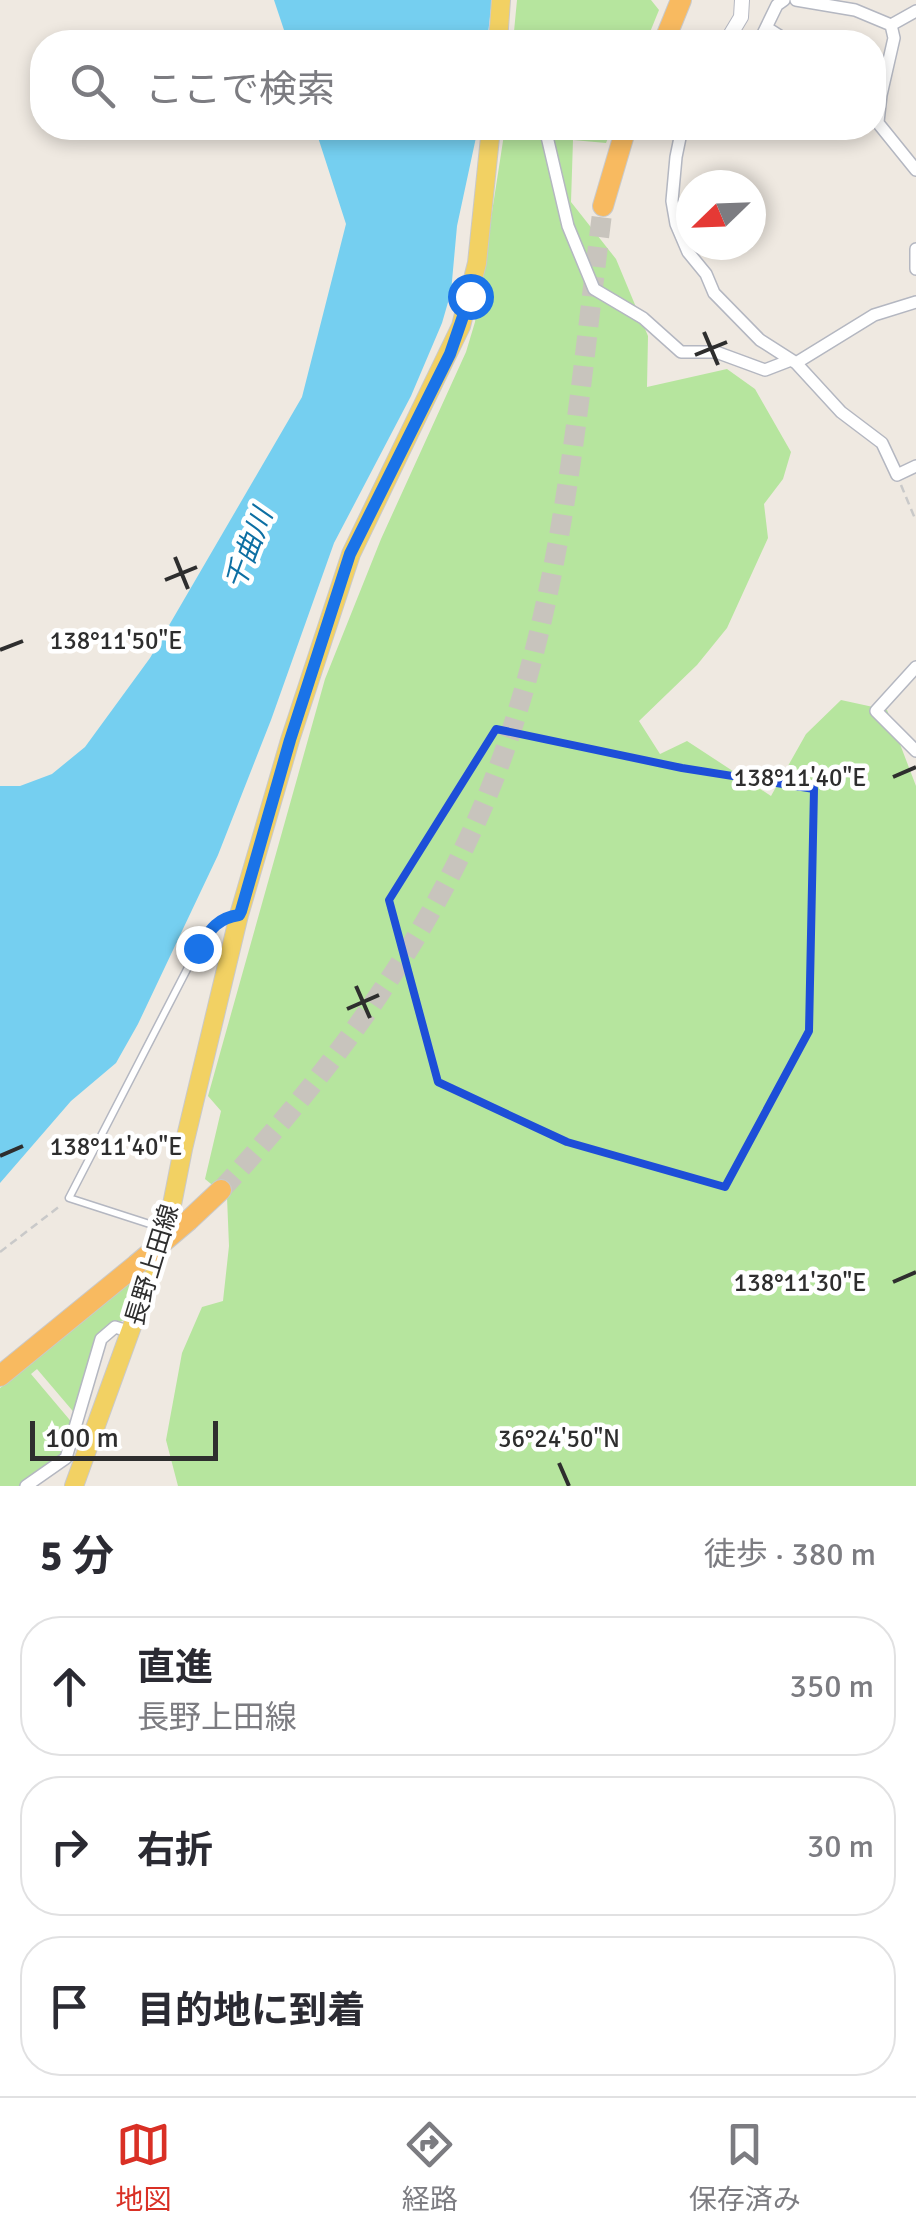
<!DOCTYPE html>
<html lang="ja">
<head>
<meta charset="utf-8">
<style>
	:root { --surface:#fff; --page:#f7f7f7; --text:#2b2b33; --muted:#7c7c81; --line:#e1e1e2; --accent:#d93025 }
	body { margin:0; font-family:Signika,"Noto Sans JP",sans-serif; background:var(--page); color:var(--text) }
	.compass { position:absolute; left:676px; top:170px; width:90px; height:90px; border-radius:50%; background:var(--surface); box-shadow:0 5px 15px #0003; rotate:247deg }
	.scale { position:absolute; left:30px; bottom:25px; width:188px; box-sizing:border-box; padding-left:10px; border:5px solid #2e2e2e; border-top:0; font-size:28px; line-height:35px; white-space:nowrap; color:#2e2e2e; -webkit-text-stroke:8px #fff; paint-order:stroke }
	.stop { position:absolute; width:30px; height:30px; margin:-22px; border:8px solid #1a73e8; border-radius:50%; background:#fff }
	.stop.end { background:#1a73e8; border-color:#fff; box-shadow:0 2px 10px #0008 }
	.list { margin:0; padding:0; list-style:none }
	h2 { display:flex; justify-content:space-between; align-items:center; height:130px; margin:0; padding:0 40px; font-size:42px }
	h2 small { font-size:32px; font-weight:400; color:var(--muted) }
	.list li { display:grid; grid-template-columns:65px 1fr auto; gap:30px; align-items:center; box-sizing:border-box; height:140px; margin:0 20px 20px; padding:0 20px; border:2px solid var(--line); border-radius:40px }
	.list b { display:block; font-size:38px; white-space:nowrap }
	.list p { margin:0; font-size:32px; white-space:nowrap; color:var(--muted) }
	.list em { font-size:32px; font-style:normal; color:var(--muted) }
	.icon { flex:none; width:55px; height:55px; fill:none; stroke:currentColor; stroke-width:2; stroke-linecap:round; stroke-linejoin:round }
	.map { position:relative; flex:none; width:916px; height:1486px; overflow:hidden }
	.search { position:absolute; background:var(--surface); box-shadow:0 5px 15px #0003; left:30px; right:30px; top:30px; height:110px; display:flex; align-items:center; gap:25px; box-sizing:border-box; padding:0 35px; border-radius:40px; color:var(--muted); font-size:38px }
	.sheet { height:610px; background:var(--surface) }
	nav { display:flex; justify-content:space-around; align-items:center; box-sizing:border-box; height:140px; border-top:2px solid var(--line); background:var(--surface); font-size:28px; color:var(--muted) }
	nav a { display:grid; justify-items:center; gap:5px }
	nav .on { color:var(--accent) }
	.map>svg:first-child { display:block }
</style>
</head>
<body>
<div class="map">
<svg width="916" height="1486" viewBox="0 0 916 1486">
	<rect width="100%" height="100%" fill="#efe9e1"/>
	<path fill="#b6e59e" d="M 517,0 L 651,0 L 659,10 L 646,42 L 513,42 Z
		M 505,128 L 612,128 L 606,143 L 573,140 L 571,202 L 616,259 L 648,336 L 647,387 L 727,369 L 755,389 L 791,452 L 783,479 L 764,504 L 768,538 L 727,628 L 697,665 L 639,721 L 660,754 L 687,741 L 771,796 L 806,734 L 841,700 L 887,710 L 916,786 L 916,1486 L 178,1486 L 166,1440 L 182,1353 L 202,1307 L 223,1301 L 229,1246 L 227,1197 L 205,1179 L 221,1111 L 208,1096 L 325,679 L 381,539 L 466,352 L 475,322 Z
		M 144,1271 L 127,1320 L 111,1323 L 101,1332 L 77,1416 L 37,1369 L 31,1374 L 74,1425 L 64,1456 L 20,1486 L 0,1486 L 0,1388 Z"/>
	<path fill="#75cff0" d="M 274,0 L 492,0 L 487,42 L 288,42 Z
		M 315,128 L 478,128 L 457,226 L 451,292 L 442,323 L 411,396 L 334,543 L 271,720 L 218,855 L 138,1024 L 116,1063 L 71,1101 L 0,1183 L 0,786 L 20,786 L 52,774 L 85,747 L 150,658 L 302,397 L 346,224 Z"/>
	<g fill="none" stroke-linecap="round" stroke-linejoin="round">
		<path stroke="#c8c4bd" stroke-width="20" stroke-dasharray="20 10" stroke-linecap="butt" d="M 221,1190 C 352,1049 460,898 517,713 C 568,549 581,376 603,206"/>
		<g stroke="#b4b7c1" stroke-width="9">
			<path id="service" d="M 165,1229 L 69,1198 L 198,948 C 209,930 216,918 238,915"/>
		</g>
		<g stroke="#b4b7c1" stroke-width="14">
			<path id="minor" d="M 796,0 L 855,10 L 891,25 L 916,11
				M 767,28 L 789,42
				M 759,42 L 777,5 L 784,0
				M 874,118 L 916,170
				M 878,122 L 881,95 L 894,38 L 891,25
				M 545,128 L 568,226 L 594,289 L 643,318 L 681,352 L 716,352 L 765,370 L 791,360
				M 682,128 L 676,157 L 672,201 L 676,224 L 688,252 L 706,274 L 714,293 L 760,340 L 796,363 L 841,412 L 882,443 L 897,475 L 916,466
				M 916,249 L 916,269
				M 796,363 L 874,315 L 916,302
				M 916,667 L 876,711 L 916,751
				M 26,1486 L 66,1458 L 101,1339 L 115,1327 L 131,1332"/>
		</g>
		<g stroke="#b4b7c1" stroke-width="16">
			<path id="tertiary" d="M 726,42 L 741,17 L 742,0"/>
		</g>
		<g stroke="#c9c9c9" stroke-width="20">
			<path id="primary" d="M 498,42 L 501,0
				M 74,1486 L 167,1230 L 183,1149 L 239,915 L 290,740 L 351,554 L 461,326 L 477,263 L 491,128"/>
		</g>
		<g stroke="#c9c9c9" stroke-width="22">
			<path id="trunk" d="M 664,42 L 681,0
				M 603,206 L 626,128
				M 189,1220 L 221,1190
				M 0,1376 L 136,1265"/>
		</g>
		<path stroke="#c9c9c9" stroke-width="2.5" stroke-dasharray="8 5" stroke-linecap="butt" d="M 901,485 L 916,521
			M 0,1252 L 60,1206"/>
		<use href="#service" stroke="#fff" stroke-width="6"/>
		<use href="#minor" stroke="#fff" stroke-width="11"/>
		<use href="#tertiary" stroke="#fff" stroke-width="14"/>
		<use href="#primary" stroke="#f2d163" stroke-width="18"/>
		<use href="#trunk" stroke="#f8ba60" stroke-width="20"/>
		<g stroke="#c9c9c9" stroke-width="22" stroke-linecap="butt">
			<path id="trunk-bridge" d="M 136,1265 L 189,1220"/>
		</g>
		<use href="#trunk-bridge" stroke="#f8ba60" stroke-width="20"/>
	</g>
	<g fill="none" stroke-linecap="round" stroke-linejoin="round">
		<path stroke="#1a73e8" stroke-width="12" d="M 198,948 C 210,930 217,918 239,915 L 241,911 L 290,740 L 350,554 L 450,354 L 470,296"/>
	</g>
	<path fill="none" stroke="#1d4ed8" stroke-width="8" stroke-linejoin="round" d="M 496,729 L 682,768 L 814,789 L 809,1031 L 725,1187 L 567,1142 L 438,1082 L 389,900 Z"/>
	<path fill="none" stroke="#2e2e2e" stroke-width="4" d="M 704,332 L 718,365M 695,355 L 727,342M 175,557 L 188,589M 165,580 L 197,567M 0,650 L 23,641M 893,777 L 916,767M 356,986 L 370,1018M 347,1009 L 379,995M 0,1156 L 23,1146M 893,1282 L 916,1272M 559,1463 L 569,1486"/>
	<g text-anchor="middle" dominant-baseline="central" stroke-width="9" stroke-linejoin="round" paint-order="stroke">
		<g font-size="25" fill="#2e2e2e" stroke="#fff">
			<text transform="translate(152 1265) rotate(-73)">長野上田線</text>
		</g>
		<g font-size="28" font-style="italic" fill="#0d6fa3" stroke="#fff">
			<text transform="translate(249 549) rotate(-69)">千曲川</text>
		</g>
	</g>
	<g font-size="25" text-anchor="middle" fill="#2e2e2e" stroke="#fff" stroke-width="9" stroke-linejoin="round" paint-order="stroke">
		<text x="116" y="649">138°11'50"E</text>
		<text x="800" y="786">138°11'40"E</text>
		<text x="116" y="1155">138°11'40"E</text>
		<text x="800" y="1291">138°11'30"E</text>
		<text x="559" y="1447">36°24'50"N</text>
	</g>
</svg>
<svg class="compass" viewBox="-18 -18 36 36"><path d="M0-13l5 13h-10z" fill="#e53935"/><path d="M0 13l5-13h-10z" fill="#7c7c81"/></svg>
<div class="scale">100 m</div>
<div class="stop" style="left:470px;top:296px"></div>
<div class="stop end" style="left:198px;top:948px"></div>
<div class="search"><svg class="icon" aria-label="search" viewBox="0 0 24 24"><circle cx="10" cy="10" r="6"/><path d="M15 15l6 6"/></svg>ここで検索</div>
</div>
<section class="sheet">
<h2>5 分<small>徒歩 · 380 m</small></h2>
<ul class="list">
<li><svg class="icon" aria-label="ahead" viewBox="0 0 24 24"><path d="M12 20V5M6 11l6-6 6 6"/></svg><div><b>直進</b><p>長野上田線</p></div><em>350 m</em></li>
<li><svg class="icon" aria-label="right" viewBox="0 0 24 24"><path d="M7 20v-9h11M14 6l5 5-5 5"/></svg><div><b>右折</b></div><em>30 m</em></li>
<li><svg class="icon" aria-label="arrive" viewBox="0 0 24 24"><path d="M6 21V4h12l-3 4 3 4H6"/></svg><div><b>目的地に到着</b></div></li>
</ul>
</section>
<nav>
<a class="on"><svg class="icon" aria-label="map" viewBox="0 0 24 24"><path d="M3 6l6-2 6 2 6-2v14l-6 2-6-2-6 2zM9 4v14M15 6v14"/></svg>地図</a>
<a><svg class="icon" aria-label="directions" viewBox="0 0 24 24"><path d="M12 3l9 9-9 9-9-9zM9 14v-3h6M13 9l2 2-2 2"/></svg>経路</a>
<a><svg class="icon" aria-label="saved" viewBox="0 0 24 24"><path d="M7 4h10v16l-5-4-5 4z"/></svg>保存済み</a>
</nav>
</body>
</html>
